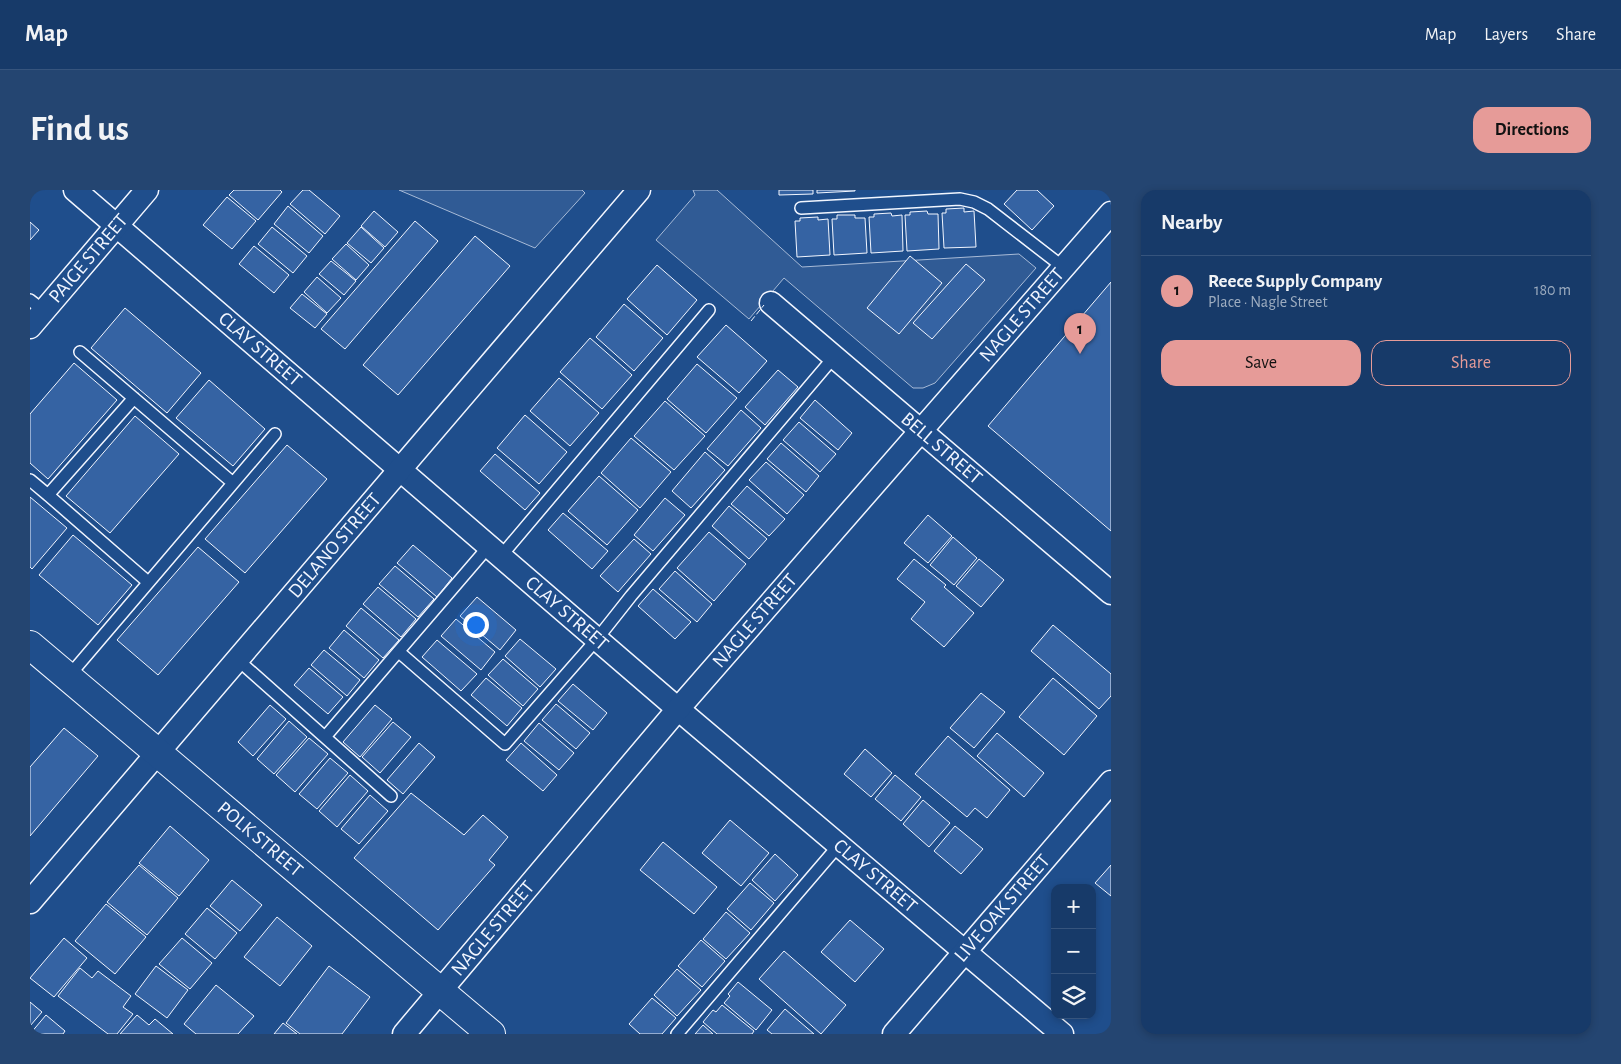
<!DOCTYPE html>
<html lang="en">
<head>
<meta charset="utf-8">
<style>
	:root { --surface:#173a69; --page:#244571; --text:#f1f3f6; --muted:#9eadc0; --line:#36547d; --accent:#e69b98 }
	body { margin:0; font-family:"Alegreya Sans",sans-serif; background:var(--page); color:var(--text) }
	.controls { position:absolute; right:15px; bottom:15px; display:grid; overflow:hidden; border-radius:10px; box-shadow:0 2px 8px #0003 }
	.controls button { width:45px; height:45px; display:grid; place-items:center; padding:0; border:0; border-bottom:1px solid var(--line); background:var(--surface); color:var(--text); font:25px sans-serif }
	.you { position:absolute; left:445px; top:434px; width:18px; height:18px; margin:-12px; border:4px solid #fff; border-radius:50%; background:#1a73e8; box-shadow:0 0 0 8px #1a73e833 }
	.badge { display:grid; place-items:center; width:32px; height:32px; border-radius:50%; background:var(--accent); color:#111; font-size:16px; font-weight:700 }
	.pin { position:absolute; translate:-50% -41px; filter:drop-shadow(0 1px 2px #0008) }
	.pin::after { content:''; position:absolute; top:26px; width:18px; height:15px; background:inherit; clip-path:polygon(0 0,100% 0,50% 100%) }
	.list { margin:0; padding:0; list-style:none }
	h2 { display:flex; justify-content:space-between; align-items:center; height:65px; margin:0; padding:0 20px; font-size:21px }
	h2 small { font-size:16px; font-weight:400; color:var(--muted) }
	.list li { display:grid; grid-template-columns:32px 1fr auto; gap:15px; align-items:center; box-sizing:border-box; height:70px; padding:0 20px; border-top:1px solid var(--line) }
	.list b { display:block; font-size:19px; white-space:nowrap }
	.list p { margin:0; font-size:16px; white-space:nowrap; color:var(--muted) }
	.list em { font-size:16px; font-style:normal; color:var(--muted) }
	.actions { display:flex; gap:10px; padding:15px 20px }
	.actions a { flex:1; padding:11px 0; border:1px solid var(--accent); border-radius:15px; text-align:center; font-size:18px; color:var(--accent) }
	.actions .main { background:var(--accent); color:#111 }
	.icon { flex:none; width:28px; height:28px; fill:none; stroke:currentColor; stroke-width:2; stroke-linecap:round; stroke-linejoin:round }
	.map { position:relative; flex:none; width:1081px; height:844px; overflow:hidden; border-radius:15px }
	header { display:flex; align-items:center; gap:30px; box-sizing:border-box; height:70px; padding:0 25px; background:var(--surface); border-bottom:1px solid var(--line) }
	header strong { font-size:24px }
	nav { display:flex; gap:28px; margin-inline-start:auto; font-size:18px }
	.intro { display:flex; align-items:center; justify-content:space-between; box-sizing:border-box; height:120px; padding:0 30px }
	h1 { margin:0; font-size:35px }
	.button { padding:12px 22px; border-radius:15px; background:var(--accent); color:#111; font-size:18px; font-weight:700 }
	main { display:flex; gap:30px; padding:0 30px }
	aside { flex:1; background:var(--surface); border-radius:15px; box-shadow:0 2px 8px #0003 }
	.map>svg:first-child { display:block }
</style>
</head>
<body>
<header>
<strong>Map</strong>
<nav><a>Map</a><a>Layers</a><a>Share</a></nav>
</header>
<div class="intro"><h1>Find us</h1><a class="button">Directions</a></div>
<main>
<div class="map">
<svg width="1081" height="844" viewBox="0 0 1081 844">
	<rect width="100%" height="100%" fill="#1f4e8c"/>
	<path fill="#305b95" stroke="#a8bbd7" d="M 369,0 L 552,0 L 555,3 L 505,58 Z
		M 663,0 L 687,0 L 772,77 L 989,64 L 1006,78 L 905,193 L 893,198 L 883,198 L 754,88 L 719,129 L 626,50 L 665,5 Z"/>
	<path fill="#3563a3" stroke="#f2f6ff" d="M 204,0 L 250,0 L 252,2 L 228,30 L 199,5 Z
		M 273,0 L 279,0 L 310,26 L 295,44 L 260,14 Z
		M 749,0 L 783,0 L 783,4 L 749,5 Z
		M 787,0 L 825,0 L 825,1 L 787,3 Z
		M 987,0 L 1007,0 L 1024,16 L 1002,40 L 974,14 Z
		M 197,7 L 226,31 L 202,59 L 173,35 Z
		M 258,16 L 293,46 L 279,63 L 244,34 Z
		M 934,18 L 934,22 L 944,21 L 946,57 L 914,58 L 912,23 L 916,23 L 916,19 Z
		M 344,21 L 368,42 L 355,57 L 331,36 Z
		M 897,21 L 898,24 L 908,24 L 909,59 L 877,61 L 875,25 L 880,25 L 880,22 Z
		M 861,23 L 862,26 L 872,25 L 873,61 L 841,63 L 839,27 L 844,27 L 844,24 Z
		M 807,25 L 825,25 L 825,28 L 835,28 L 837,63 L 804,65 L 802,29 L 807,29 Z
		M 788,27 L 788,30 L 798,29 L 800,65 L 767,67 L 765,31 L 770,31 L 770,28 Z
		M 385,31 L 408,51 L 315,159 L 291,139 Z
		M 0,32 L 9,40 L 0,50 Z
		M 242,37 L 277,66 L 263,83 L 228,54 Z
		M 331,37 L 354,58 L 341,73 L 317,53 Z
		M 445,46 L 480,76 L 368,205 L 333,175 Z
		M 316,54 L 339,75 L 326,90 L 302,69 Z
		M 224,56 L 259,85 L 244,103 L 209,74 Z
		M 880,66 L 912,93 L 869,144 L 837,118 Z
		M 301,71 L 326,91 L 314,105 L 289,84 Z
		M 936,74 L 955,90 L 902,149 L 883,133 Z
		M 627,75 L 667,110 L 637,145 L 597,109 Z
		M 287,87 L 311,108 L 297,123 L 274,102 Z
		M 1081,92 L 1081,341 L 958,236 Z
		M 272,104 L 297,124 L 285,138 L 260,118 Z
		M 594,114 L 633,148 L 604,181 L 566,147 Z
		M 95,118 L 171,183 L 137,223 L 61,158 Z
		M 696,135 L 737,171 L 709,203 L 667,167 Z
		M 560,148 L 602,185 L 572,219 L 530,182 Z
		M 44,173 L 87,210 L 18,289 L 0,273 L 0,224 Z
		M 667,174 L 707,208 L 676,243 L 637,209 Z
		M 748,180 L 768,197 L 735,235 L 715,217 Z
		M 529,188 L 569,223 L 540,256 L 500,221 Z
		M 179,190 L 235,239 L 203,276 L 146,228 Z
		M 785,210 L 822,243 L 808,260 L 770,228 Z
		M 635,211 L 675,246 L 644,280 L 604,246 Z
		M 711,220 L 731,238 L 698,276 L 677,259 Z
		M 495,225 L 537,262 L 509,294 L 467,258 Z
		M 105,226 L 149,264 L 80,343 L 36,306 Z
		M 769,232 L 806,264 L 790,282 L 753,250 Z
		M 601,248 L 641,282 L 610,318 L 571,283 Z
		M 751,253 L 789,286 L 776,302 L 737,269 Z
		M 257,255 L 297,289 L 215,383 L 175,349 Z
		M 675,262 L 695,280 L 661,318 L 642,301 Z
		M 465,264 L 510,303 L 495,320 L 450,281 Z
		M 736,272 L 774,305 L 757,324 L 719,290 Z
		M 569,286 L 608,320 L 577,355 L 538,321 Z
		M 717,296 L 755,329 L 739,346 L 701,314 Z
		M 0,307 L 37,338 L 2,379 L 0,377 Z
		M 635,308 L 655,325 L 623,361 L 604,345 Z
		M 699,316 L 737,349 L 719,369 L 682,336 Z
		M 533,323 L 578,361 L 562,379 L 518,340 Z
		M 898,325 L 922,346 L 898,373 L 874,353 Z
		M 679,342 L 716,374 L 684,411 L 647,378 Z
		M 43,345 L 102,395 L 68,435 L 9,385 Z
		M 923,347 L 947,368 L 924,395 L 900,375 Z
		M 604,349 L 621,364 L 588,402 L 570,386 Z
		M 383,355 L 422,388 L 407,407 L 367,373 Z
		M 168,357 L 209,392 L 128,485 L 87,450 Z
		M 884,369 L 916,395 L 914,397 L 944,423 L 914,457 L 881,429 L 895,412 L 867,389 Z
		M 949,369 L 974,390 L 951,417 L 926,396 Z
		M 365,376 L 404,409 L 388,427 L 349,394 Z
		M 645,381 L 682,414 L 667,432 L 629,399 Z
		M 348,397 L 386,429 L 371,447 L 333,414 Z
		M 623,399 L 661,432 L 645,449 L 608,416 Z
		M 447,407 L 486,440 L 470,460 L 430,426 Z
		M 331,418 L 369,450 L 353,468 L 316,436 Z
		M 426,429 L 465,462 L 451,480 L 411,446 Z
		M 1023,435 L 1081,484 L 1081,506 L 1069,519 L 1001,461 Z
		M 314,440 L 349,470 L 334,488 L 299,458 Z
		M 490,449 L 526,479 L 510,497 L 475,466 Z
		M 407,450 L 447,484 L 431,501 L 392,467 Z
		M 294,460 L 330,490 L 317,506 L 281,475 Z
		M 473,469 L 508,499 L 493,516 L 458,485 Z
		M 279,478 L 313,507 L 298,524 L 264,495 Z
		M 456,488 L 492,518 L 477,536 L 441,505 Z
		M 1023,488 L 1067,526 L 1034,565 L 989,527 Z
		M 543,494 L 577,523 L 563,540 L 528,511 Z
		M 951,503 L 975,522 L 944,558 L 920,538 Z
		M 526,514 L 560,543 L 546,559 L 512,530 Z
		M 240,515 L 256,529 L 223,566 L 208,552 Z
		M 345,515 L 362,529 L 330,567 L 313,552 Z
		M 259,531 L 277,547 L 244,584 L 227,569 Z
		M 363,532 L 381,547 L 350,583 L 332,567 Z
		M 509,533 L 544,563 L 529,580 L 494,551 Z
		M 34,538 L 68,566 L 0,646 L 0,577 Z
		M 967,543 L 1014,583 L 994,607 L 947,566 Z
		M 918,546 L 980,600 L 957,628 L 945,618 L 937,627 L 885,584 Z
		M 279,548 L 298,564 L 265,602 L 246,585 Z
		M 389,553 L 405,567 L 373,604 L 357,590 Z
		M 491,553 L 527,585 L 513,601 L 476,570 Z
		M 835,559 L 862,583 L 841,607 L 814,584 Z
		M 300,568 L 318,583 L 287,619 L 269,604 Z
		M 320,585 L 338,601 L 307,637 L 289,621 Z
		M 865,585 L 891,607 L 871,631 L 845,609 Z
		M 381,603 L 434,645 L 453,625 L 478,647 L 459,670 L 465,675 L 408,740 L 324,668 Z
		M 340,605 L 358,621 L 329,654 L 311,639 Z
		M 893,610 L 920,633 L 899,657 L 873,634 Z
		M 700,630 L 739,663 L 711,696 L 672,663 Z
		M 140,636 L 179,670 L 149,706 L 109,673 Z
		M 925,636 L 953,659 L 931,684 L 904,661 Z
		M 633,652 L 687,697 L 664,724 L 610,680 Z
		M 745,664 L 768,685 L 745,711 L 722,690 Z
		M 109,675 L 148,708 L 117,745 L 77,712 Z
		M 1081,675 L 1081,706 L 1065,693 Z
		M 202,690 L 232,715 L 210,741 L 180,716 Z
		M 720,693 L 744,713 L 721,740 L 697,719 Z
		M 76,714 L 116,747 L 85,784 L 45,751 Z
		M 177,718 L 207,743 L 185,769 L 155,744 Z
		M 696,722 L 720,743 L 696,769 L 673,749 Z
		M 247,727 L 282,756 L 250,796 L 214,767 Z
		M 820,730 L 854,759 L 825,792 L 791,762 Z
		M 34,748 L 57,768 L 24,807 L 0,788 Z
		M 152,748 L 182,773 L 160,799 L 129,774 Z
		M 671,750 L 695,771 L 672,797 L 648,776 Z
		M 754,761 L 816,815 L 791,844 L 729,789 Z
		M 126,776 L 158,800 L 137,828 L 105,804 Z
		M 299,776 L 340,807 L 312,844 L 270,844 L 256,833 Z
		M 50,778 L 62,788 L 68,781 L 101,806 L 93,817 L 103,824 L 87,844 L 78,844 L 28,806 Z
		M 647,779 L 671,800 L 647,826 L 624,805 Z
		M 708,792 L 742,820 L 726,840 L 694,813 L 700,806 L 698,804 Z
		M 186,795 L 224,826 L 208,844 L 166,844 L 154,834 Z
		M 622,808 L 646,828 L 632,844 L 610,844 L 599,834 Z
		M 0,812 L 12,822 L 0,836 Z
		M 692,815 L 724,841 L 722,844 L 687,844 L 673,832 L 683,820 L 686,822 Z
		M 755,819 L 784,844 L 742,844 L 737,840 Z
		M 16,825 L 35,841 L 33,844 L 0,844 Z
		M 107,825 L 119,835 L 125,829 L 143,844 L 90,844 Z
		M 253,833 L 267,844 L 244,844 Z
		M 673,835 L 683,844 L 665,844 Z"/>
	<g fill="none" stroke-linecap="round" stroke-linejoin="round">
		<g stroke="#f2f6ff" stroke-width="14">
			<path id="service" d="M 771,18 L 930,9 L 944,12 L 958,19 L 1033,77
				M 0,110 L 14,121
				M 50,162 L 203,293
				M 0,290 L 18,305 L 104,208
				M 18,305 L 118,392
				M 471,366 L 679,120
				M 369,462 L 475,554 L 567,449 L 601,406 L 804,167
				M 208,470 L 361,606
				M 38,487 L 245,244
				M 295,547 L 459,356
				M 647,844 L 809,655"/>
		</g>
		<g stroke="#f2f6ff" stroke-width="25">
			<g id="minor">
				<path id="s1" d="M 45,0 L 648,519 L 1032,844"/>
				<path id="s2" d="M 741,113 L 1081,403"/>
				<path id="s3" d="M 0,137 L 117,0"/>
				<path id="s4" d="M 0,712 L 609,0"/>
				<path id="s5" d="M 374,844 L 648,519 L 1081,23"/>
				<path id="s6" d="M 864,844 L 1081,592"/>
			</g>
		</g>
		<g stroke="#f2f6ff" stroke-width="30">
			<g id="secondary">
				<path id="s7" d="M 0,455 L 461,844"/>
			</g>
		</g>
		<use href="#service" stroke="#1f4e8c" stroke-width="11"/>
		<use href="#minor" stroke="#1f4e8c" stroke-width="22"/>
		<use href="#secondary" stroke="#1f4e8c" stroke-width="28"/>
		<path stroke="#f2f6ff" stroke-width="1" stroke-dasharray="6 2.5" stroke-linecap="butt" d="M 721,131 L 734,115"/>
	</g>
	<g text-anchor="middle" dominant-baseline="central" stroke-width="4" stroke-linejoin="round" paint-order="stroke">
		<g font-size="20" fill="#f2f6ff" stroke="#1f4e8c">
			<text stroke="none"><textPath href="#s3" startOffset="90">PAIGE STREET</textPath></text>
			<text stroke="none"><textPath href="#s5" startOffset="948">NAGLE STREET</textPath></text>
			<text stroke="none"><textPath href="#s1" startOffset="244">CLAY STREET</textPath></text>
			<text stroke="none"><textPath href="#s2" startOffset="224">BELL STREET</textPath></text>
			<text stroke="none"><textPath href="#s4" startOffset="469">DELANO STREET</textPath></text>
			<text stroke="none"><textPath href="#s1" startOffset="649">CLAY STREET</textPath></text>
			<text stroke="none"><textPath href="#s5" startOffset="542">NAGLE STREET</textPath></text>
			<text stroke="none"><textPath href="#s7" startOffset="301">POLK STREET</textPath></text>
			<text stroke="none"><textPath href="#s1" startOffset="1054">CLAY STREET</textPath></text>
			<text stroke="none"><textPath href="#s6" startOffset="166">LIVE OAK STREET</textPath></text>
			<text stroke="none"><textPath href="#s5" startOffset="138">NAGLE STREET</textPath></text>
		</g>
	</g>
</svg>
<div class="controls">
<button>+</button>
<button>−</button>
<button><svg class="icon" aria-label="layers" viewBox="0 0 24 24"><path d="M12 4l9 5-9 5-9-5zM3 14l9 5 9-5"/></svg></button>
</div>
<div class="you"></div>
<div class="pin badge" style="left:1050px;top:164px">1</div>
</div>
<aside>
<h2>Nearby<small></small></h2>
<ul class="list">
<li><span class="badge">1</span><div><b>Reece Supply Company</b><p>Place · Nagle Street</p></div><em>180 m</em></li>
</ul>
<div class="actions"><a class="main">Save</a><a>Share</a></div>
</aside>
</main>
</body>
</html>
